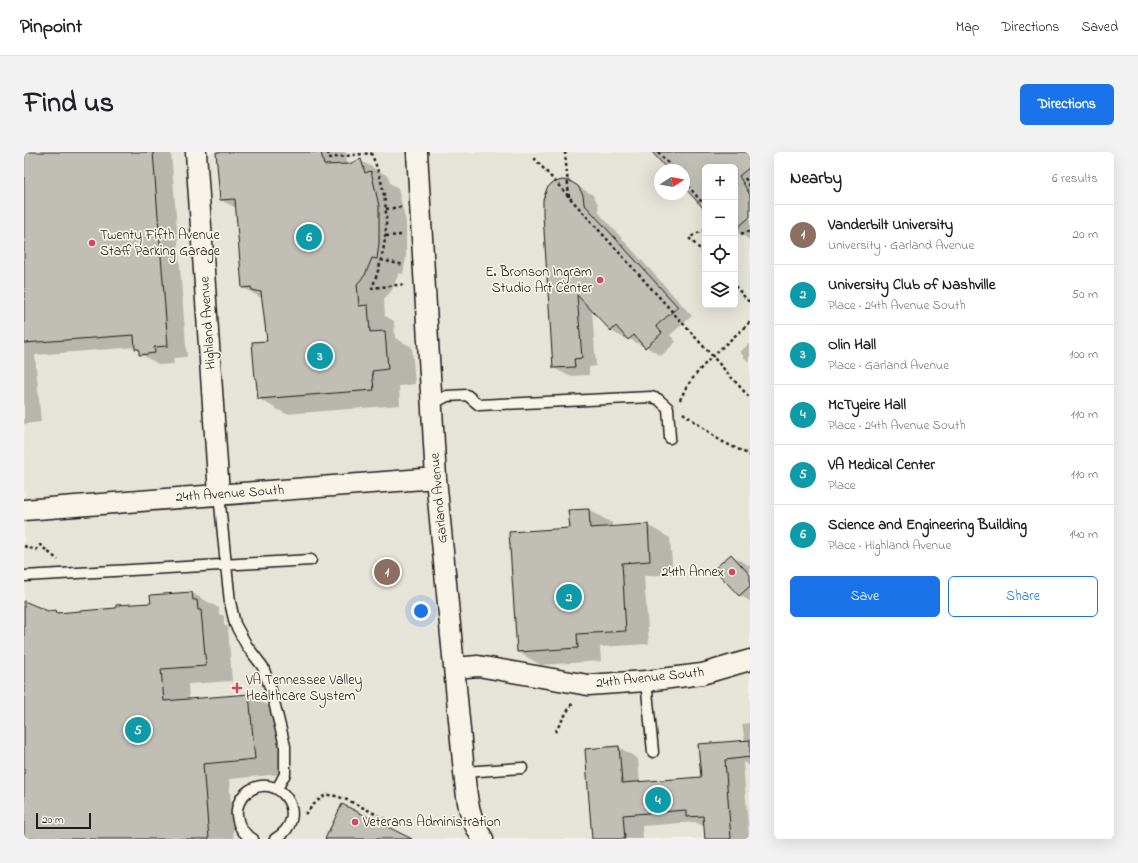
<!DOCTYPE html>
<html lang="en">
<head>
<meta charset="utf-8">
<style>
	:root { --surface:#fff; --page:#f2f2f2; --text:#202124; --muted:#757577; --line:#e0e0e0; --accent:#1a73e8 }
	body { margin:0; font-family:"Indie Flower",sans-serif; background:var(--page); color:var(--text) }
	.controls { position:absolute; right:12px; top:12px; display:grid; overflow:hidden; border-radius:6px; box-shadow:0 4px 16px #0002 }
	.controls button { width:36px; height:36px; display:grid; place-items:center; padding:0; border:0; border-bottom:1px solid var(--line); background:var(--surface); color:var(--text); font:20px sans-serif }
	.compass { position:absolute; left:630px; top:12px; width:36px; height:36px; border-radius:50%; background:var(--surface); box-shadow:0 4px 16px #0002; rotate:79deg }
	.scale { position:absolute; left:12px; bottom:10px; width:55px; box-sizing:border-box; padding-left:4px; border:2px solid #1c1c1c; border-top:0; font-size:11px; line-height:14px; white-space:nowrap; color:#1c1c1c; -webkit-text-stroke:3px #f7f3e8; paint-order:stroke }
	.you { position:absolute; left:397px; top:459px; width:14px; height:14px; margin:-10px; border:3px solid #fff; border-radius:50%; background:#1a73e8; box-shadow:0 0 0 6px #1a73e833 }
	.badge { display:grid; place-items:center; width:26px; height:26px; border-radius:50%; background:var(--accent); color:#fff; font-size:13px; font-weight:700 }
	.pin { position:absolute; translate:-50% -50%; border:2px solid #fff; box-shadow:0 1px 4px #0006 }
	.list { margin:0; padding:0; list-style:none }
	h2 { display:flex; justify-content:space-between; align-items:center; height:52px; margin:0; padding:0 16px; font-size:17px }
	h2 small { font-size:13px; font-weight:400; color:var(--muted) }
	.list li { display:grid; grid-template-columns:26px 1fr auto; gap:12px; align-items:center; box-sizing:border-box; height:60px; padding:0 16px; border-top:1px solid var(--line) }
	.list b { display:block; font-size:15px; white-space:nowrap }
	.list p { margin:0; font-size:13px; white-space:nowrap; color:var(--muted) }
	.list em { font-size:13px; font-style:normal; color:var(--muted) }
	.actions { display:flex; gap:8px; padding:12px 16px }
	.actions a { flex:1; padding:9px 0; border:1px solid var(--accent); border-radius:6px; text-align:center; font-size:14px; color:var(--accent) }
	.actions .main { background:var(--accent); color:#fff }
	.icon { flex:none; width:22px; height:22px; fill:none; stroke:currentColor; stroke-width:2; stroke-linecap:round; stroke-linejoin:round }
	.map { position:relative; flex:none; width:726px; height:687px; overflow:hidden; border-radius:6px }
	header { display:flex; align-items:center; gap:24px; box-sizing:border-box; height:56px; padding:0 20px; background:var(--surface); border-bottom:1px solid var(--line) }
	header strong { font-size:19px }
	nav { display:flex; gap:22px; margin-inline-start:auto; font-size:14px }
	.intro { display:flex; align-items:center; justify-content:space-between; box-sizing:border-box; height:96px; padding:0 24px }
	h1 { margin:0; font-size:28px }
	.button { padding:10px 18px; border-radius:6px; background:var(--accent); color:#fff; font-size:14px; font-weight:700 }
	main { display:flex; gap:24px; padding:0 24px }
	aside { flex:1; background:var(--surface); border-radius:6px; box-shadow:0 4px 16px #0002 }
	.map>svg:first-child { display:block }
</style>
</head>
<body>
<header>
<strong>Pinpoint</strong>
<nav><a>Map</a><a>Directions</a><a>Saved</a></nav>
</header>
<div class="intro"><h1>Find us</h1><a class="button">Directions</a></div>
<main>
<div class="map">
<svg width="726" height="687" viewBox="0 0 726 687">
	<rect width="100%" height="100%" fill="#f7f3e8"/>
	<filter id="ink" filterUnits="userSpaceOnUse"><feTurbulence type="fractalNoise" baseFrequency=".025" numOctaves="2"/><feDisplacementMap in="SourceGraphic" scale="8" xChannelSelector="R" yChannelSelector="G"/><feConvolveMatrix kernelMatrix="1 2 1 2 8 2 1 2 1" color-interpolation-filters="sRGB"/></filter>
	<g filter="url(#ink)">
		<path fill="#e6e3d9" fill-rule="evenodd" d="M 0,0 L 726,0 L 726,687 L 0,687 ZM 681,15 L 711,15 L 711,153 L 681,153 ZM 636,18 L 660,18 L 660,42 L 636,42 Z"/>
		<path fill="#0003" d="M 0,0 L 147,0 L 163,205 L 149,206 L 150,212 L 136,213 L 116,202 L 116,198 L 112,195 L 11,203 L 17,270 L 0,272 Z
			M 193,0 L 322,0 L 323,13 L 337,9 L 364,24 L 366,31 L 374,36 L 382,70 L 382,106 L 379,122 L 375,121 L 368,138 L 360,147 L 361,164 L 370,169 L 371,186 L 388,195 L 391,232 L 375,234 L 376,253 L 262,262 L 235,247 L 244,190 L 239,147 L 218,135 L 212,56 L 197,48 Z
			M 629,0 L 726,0 L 726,88 L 711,79 L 711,15 L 681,15 L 681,57 L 660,34 L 660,18 L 646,18 Z
			M 546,30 L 569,43 L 574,52 L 575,61 L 668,164 L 646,183 L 652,190 L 637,204 L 621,194 L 620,195 L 604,186 L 602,187 L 587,179 L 568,158 L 572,214 L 565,215 L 565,223 L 545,224 L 530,216 Z
			M 726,191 L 726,212 L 716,200 Z
			M 565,358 L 588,371 L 588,375 L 623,373 L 646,386 L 649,422 L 620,424 L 625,492 L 576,495 L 577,509 L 517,513 L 494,500 L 547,377 Z
			M 707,403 L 726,414 L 726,449 L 715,443 Z
			M 168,441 L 195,456 L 195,462 L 200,464 L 200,473 L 204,475 L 208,529 L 164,532 L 165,548 L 225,543 L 252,558 L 257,622 L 205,627 L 210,687 L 0,687 L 0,451 L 24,460 L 32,459 L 36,462 L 93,456 L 128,452 Z
			M 726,571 L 726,614 L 719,610 L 725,687 L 682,687 L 681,675 L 671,670 L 618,674 L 619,687 L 569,687 L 595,595 L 614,607 L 616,631 L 678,626 L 721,589 L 718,572 Z"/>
		<path fill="#c0beb5" stroke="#1c1c1c" d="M 0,0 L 129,0 L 144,194 L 130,195 L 131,201 L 115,203 L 115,197 L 111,197 L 110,183 L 0,191 Z
			M 192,0 L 297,0 L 300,13 L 325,12 L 337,7 L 341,21 L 347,19 L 355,54 L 355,91 L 353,107 L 348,106 L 341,123 L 333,132 L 335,154 L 344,153 L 346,180 L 361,179 L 364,217 L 348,219 L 350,238 L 234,247 L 232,227 L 231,227 L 228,190 L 243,189 L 237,140 L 228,138 L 227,135 L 218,136 L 211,47 L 196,48 Z
			M 628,0 L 726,0 L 726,15 L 715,24 L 726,43 L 726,65 L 711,78 L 711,15 L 681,15 L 681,58 L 660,35 L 660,18 L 644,18 Z
			M 538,28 L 546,29 L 554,34 L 559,43 L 560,52 L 654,155 L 632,174 L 638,181 L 621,196 L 610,183 L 604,188 L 592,174 L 587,179 L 553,143 L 558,206 L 550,207 L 551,215 L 529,216 L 519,63 L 519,48 L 523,36 L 528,31 Z
			M 565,357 L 566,376 L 624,372 L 626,409 L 598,411 L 602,479 L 553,482 L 554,496 L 493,500 L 485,380 L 546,376 L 544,358 Z
			M 707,402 L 726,423 L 726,434 L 715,444 L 690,417 Z
			M 168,440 L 169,448 L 173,448 L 174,458 L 177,458 L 182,514 L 137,517 L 140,549 L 225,542 L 231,607 L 179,612 L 185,687 L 0,687 L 0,449 L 24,459 L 32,458 L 33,461 L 92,456 L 92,453 L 127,451 L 126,443 Z
			M 726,588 L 726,605 L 701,608 L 707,687 L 681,687 L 679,664 L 662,665 L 662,658 L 599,663 L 601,687 L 568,687 L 561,597 L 595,594 L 598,631 L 677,625 L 674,592 Z
			M 318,652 L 388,687 L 301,687 Z"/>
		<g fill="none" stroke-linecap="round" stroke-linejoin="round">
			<g stroke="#1c1c1c" stroke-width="13">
				<path id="service" d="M 408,252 L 423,244 L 443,243 L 455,253 L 627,245 L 634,247 L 644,256 L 646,286
					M 195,342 L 202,413 L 206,450 L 211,472 L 223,494 L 239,515 L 247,538 L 261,594 L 261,622 L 253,637
					M 0,424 L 287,408
					M 622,529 L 629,600
					M 440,620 L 498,616
					M 229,687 C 219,682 214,674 213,663 C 212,655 216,646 222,641 C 253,615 290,665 251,687"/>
			</g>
			<g stroke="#1c1c1c" stroke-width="23">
				<path id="minor" d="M 172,0 L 195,342
					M 393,0 L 412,326 L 440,620 C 443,646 444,666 459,687
					M 0,358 L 412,326
					M 431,516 L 454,514 L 564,533 L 622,529 L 678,522 L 726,508"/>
			</g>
			<path stroke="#1c1c1c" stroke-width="2.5" stroke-dasharray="3 3" stroke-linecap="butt" d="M 304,0 L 305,6 L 347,1 C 368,48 366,90 348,136 L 382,132
				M 541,0 L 545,45
				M 634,0 L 650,18
				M 510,6 L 726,246
				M 721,26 L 726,35
				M 660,29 L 681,54
				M 362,57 L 377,55
				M 681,79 L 677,79 L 665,86 L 681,102
				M 711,82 L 716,82 L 726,79
				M 362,84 L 379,83
				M 357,108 L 380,113
				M 711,134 L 726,151
				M 656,248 C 670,216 701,194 726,170
				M 659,261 L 697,289 L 726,303
				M 0,394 L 12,398 L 16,393 L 34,408
				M 531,580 L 549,550
				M 281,662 C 286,657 294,647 300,644 C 311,638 350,662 361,667"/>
			<use href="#service" stroke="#f7f3e8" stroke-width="10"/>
			<use href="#minor" stroke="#f7f3e8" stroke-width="20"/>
		</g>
	</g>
	<g fill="#d1495b" stroke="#f7f3e8" stroke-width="1.5">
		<circle cx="68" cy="91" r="4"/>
		<circle cx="576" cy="128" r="4"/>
		<circle cx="708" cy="420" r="4"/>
		<path d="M211 530h4v4h4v4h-4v4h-4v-4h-4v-4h4z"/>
		<circle cx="331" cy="670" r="4"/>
	</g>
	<g text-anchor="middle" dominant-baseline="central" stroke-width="3.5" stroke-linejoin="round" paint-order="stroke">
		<g font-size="14" fill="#1c1c1c" stroke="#f7f3e8" text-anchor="start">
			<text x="76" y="83">Twenty Fifth Avenue<tspan x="76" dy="16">Staff Parking Garage</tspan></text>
			<text x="568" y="120" text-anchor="end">E. Bronson Ingram<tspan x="568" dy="16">Studio Art Center</tspan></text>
			<text x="700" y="420" text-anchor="end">24th Annex</text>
			<text x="222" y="528">VA Tennessee Valley<tspan x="222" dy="16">Healthcare System</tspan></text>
			<text x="339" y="670">Veterans Administration</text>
		</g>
		<g font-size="14" fill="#1c1c1c" stroke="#f7f3e8">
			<text transform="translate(184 171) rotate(-94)">Highland Avenue</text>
			<text transform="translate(206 342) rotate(-4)">24th Avenue South</text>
			<text transform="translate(415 346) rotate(-95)">Garland Avenue</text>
			<text transform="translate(626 526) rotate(-6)">24th Avenue South</text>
		</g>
	</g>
</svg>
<div class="controls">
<button>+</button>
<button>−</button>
<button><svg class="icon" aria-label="locate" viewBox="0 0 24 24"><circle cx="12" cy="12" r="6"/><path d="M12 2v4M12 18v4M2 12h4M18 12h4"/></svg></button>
<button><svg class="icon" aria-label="layers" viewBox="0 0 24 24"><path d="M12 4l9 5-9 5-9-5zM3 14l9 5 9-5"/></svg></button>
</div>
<svg class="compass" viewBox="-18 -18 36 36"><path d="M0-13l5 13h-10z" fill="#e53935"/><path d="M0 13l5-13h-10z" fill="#757577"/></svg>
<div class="scale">20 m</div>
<div class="you"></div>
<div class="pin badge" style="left:363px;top:420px;background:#8d6e63">1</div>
<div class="pin badge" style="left:545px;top:445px;background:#0f9aa8">2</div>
<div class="pin badge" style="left:296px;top:204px;background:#0f9aa8">3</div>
<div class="pin badge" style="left:634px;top:648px;background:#0f9aa8">4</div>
<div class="pin badge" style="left:114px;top:578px;background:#0f9aa8">5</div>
<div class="pin badge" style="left:285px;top:85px;background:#0f9aa8">6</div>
</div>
<aside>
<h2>Nearby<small>6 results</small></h2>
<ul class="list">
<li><span class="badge" style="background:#8d6e63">1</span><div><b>Vanderbilt University</b><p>University · Garland Avenue</p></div><em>20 m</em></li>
<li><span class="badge" style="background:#0f9aa8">2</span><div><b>University Club of Nashville</b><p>Place · 24th Avenue South</p></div><em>50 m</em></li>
<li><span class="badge" style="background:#0f9aa8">3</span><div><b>Olin Hall</b><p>Place · Garland Avenue</p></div><em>100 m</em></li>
<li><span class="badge" style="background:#0f9aa8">4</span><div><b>McTyeire Hall</b><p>Place · 24th Avenue South</p></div><em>110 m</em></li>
<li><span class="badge" style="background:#0f9aa8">5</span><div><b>VA Medical Center</b><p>Place</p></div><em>110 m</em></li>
<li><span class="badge" style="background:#0f9aa8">6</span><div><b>Science and Engineering Building</b><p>Place · Highland Avenue</p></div><em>140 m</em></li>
</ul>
<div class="actions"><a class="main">Save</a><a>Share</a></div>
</aside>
</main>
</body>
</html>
